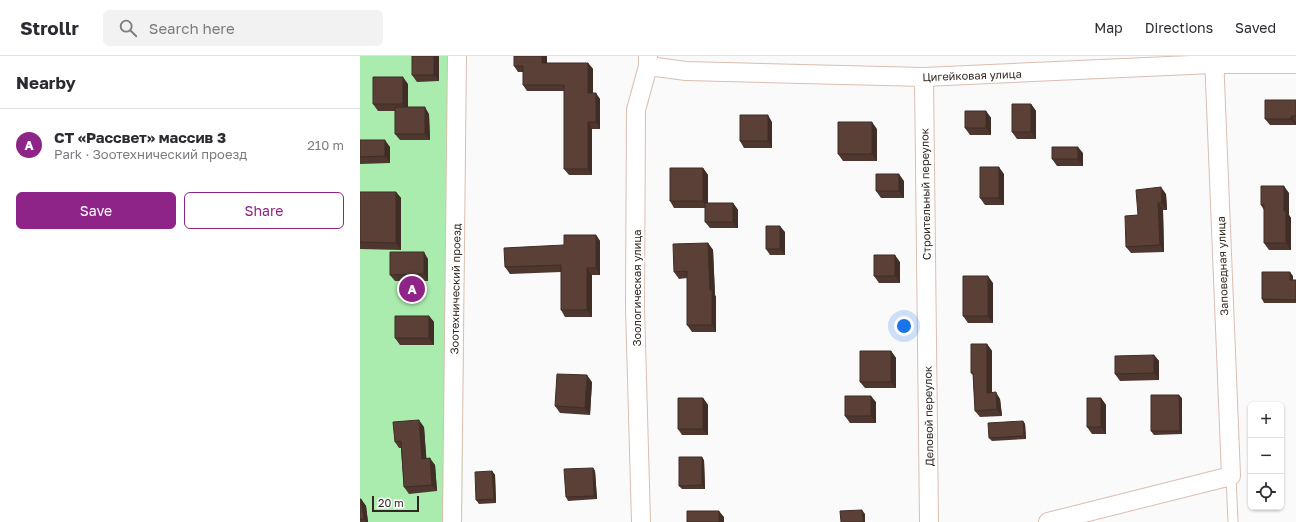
<!DOCTYPE html>
<html lang="en">
<head>
<meta charset="utf-8">
<style>
	:root { --surface:#fff; --page:#f2f2f3; --text:#2b2b33; --muted:#7c7c81; --line:#e1e1e2; --accent:#8f2488 }
	body { margin:0; font-family:"Golos Text",sans-serif; background:var(--page); color:var(--text) }
	.controls { position:absolute; right:12px; bottom:12px; display:grid; overflow:hidden; border-radius:6px; box-shadow:0 1px 3px #0004 }
	.controls button { width:36px; height:36px; display:grid; place-items:center; padding:0; border:0; border-bottom:1px solid var(--line); background:var(--surface); color:var(--text); font:20px sans-serif }
	.scale { position:absolute; left:12px; bottom:10px; width:47px; box-sizing:border-box; padding-left:4px; border:2px solid #322721; border-top:0; font-size:11px; line-height:14px; white-space:nowrap; color:#322721; -webkit-text-stroke:3px #fff; paint-order:stroke }
	.you { position:absolute; left:544px; top:270px; width:14px; height:14px; margin:-10px; border:3px solid #fff; border-radius:50%; background:#1a73e8; box-shadow:0 0 0 6px #1a73e833 }
	.badge { display:grid; place-items:center; width:26px; height:26px; border-radius:50%; background:var(--accent); color:#fff; font-size:13px; font-weight:700 }
	.pin { position:absolute; translate:-50% -50%; border:2px solid #fff; box-shadow:0 1px 4px #0006 }
	.list { margin:0; padding:0; list-style:none }
	h2 { display:flex; justify-content:space-between; align-items:center; height:52px; margin:0; padding:0 16px; font-size:17px }
	h2 small { font-size:13px; font-weight:400; color:var(--muted) }
	.list li { display:grid; grid-template-columns:26px 1fr auto; gap:12px; align-items:center; box-sizing:border-box; height:72px; padding:0 16px; border-top:1px solid var(--line) }
	.list b { display:block; font-size:15px; white-space:nowrap }
	.list p { margin:0; font-size:13px; white-space:nowrap; color:var(--muted) }
	.list em { font-size:13px; font-style:normal; color:var(--muted) }
	.actions { display:flex; gap:8px; padding:12px 16px }
	.actions a { flex:1; padding:9px 0; border:1px solid var(--accent); border-radius:6px; text-align:center; font-size:14px; color:var(--accent) }
	.actions .main { background:var(--accent); color:#fff }
	.icon { flex:none; width:22px; height:22px; fill:none; stroke:currentColor; stroke-width:2; stroke-linecap:round; stroke-linejoin:round }
	.map { position:relative; flex:none; width:936px; height:466px; overflow:hidden }
	header { display:flex; align-items:center; gap:24px; box-sizing:border-box; height:56px; padding:0 20px; background:var(--surface); border-bottom:1px solid var(--line) }
	header strong { font-size:19px }
	nav { display:flex; gap:22px; margin-inline-start:auto; font-size:14px }
	.search { width:280px; height:36px; background:var(--page); display:flex; align-items:center; gap:10px; box-sizing:border-box; padding:0 14px; border-radius:6px; color:var(--muted); font-size:15px }
	main { display:flex }
	aside { flex:1; background:var(--surface) }
	.map>svg:first-child { display:block }
</style>
</head>
<body>
<header>
<strong>Strollr</strong>
<div class="search"><svg class="icon" aria-label="search" viewBox="0 0 24 24"><circle cx="10" cy="10" r="6"/><path d="M15 15l6 6"/></svg>Search here</div>
<nav><a>Map</a><a>Directions</a><a>Saved</a></nav>
</header>
<main>
<aside>
<h2>Nearby<small></small></h2>
<ul class="list">
<li><span class="badge">A</span><div><b>СТ «Рассвет» массив 3</b><p>Park · Зоотехнический проезд</p></div><em>210 m</em></li>
</ul>
<div class="actions"><a class="main">Save</a><a>Share</a></div>
</aside>
<div class="map">
<svg width="936" height="466" viewBox="0 0 936 466">
	<rect width="100%" height="100%" fill="#fafafa"/>
	<path fill="#a9ecad" d="M 0,0 L 106,0 L 102,466 L 0,466 Z"/>
	<g fill="none" stroke-linecap="round" stroke-linejoin="round">
		<g stroke="#dbbeb0" stroke-width="11">
			<path id="lane" d="M 871,420 L 873,466"/>
		</g>
		<g stroke="#dbbeb0" stroke-width="20">
			<path id="street" d="M 288,10 L 326,15 L 564,21 L 853,8 L 936,8
				M 564,21 L 569,466
				M 92,466 L 97,0
				M 281,466 L 275,251 L 276,54 L 288,10 L 288,0
				M 688,466 L 871,420 L 854,0"/>
		</g>
		<use href="#lane" stroke="#fff" stroke-width="9"/>
		<use href="#street" stroke="#fff" stroke-width="18"/>
	</g>
	<path fill="#4d372f" d="M 79,0 L 79,25 L 57,26 L 52,19 Z
		M 187,0 L 187,7 L 228,7 L 233,13 L 233,37 L 240,43 L 240,73 L 232,73 L 232,119 L 209,119 L 204,113 L 204,35 L 167,35 L 163,29 L 163,16 L 158,16 L 154,10 Z
		M 48,28 L 48,51 L 69,58 L 70,84 L 40,84 L 35,78 L 35,55 L 18,55 L 13,48 Z
		M 936,44 L 936,69 L 910,69 L 905,63 Z
		M 671,48 L 676,55 L 676,83 L 657,83 L 652,76 Z
		M 626,55 L 631,62 L 631,79 L 610,79 L 605,72 Z
		M 412,66 L 412,92 L 384,92 L 380,85 Z
		M 517,73 L 517,105 L 483,105 L 478,98 Z
		M 0,84 L 30,91 L 30,107 L 0,108 Z
		M 723,97 L 723,110 L 697,110 L 692,103 Z
		M 343,112 L 348,119 L 348,147 L 373,147 L 378,154 L 378,172 L 350,172 L 345,166 L 345,152 L 314,152 L 310,145 Z
		M 644,118 L 644,149 L 625,149 L 620,142 Z
		M 544,125 L 544,142 L 521,142 L 516,135 Z
		M 0,136 L 36,136 L 41,142 L 41,194 L 0,193 Z
		M 929,137 L 929,159 L 931,162 L 931,194 L 909,194 L 904,187 L 904,154 L 901,149 Z
		M 806,138 L 807,154 L 803,154 L 804,196 L 771,197 L 766,191 L 778,159 Z
		M 425,176 L 425,199 L 410,199 L 406,193 Z
		M 236,179 L 240,185 L 240,219 L 232,219 L 232,261 L 205,261 L 201,254 L 201,216 L 150,218 L 145,211 L 204,189 Z
		M 348,187 L 353,194 L 355,239 L 356,241 L 356,276 L 332,276 L 327,269 L 327,222 L 319,223 L 314,216 Z
		M 68,203 L 68,225 L 35,225 L 30,219 Z
		M 540,206 L 540,227 L 519,227 L 514,220 Z
		M 933,220 L 933,224 L 936,224 L 936,247 L 904,247 L 902,243 Z
		M 633,227 L 633,267 L 608,267 L 603,260 Z
		M 69,260 L 74,266 L 74,289 L 40,289 L 35,282 Z
		M 627,288 L 632,295 L 632,336 L 640,343 L 642,360 L 620,361 L 615,355 L 613,319 L 611,317 Z
		M 531,295 L 536,302 L 536,332 L 505,332 L 500,326 Z
		M 794,299 L 799,305 L 799,324 L 760,325 L 755,318 Z
		M 232,326 L 230,359 L 200,357 L 195,350 Z
		M 343,342 L 348,349 L 348,379 L 322,379 L 318,373 Z
		M 741,342 L 746,349 L 746,378 L 732,378 L 727,371 Z
		M 822,342 L 822,378 L 794,379 L 791,375 Z
		M 516,346 L 516,367 L 490,367 L 485,360 Z
		M 663,365 L 665,368 L 666,383 L 632,385 L 629,382 Z
		M 64,371 L 66,402 L 75,409 L 77,435 L 49,438 L 44,431 L 41,392 L 39,392 L 35,386 Z
		M 344,404 L 345,433 L 322,433 L 319,430 Z
		M 233,412 L 235,415 L 237,443 L 208,445 L 206,441 Z
		M 132,415 L 135,419 L 136,447 L 119,448 L 116,444 Z
		M 0,443 L 1,443 L 6,450 L 8,466 L 0,466 Z"/>
	<path fill="#3f2d26" d="M 74,0 L 79,0 L 79,25 L 74,19 Z
		M 182,0 L 187,0 L 187,13 L 182,7 Z
		M 228,7 L 233,13 L 233,43 L 228,37 Z
		M 43,21 L 48,28 L 48,55 L 43,48 Z
		M 236,37 L 240,43 L 240,73 L 236,66 Z
		M 671,48 L 676,55 L 676,83 L 671,76 Z
		M 65,51 L 69,58 L 70,84 L 65,78 Z
		M 626,55 L 631,62 L 631,79 L 626,72 Z
		M 408,59 L 412,66 L 412,92 L 408,85 Z
		M 931,60 L 936,67 L 936,69 L 931,63 Z
		M 228,66 L 232,73 L 232,119 L 228,113 Z
		M 512,66 L 517,73 L 517,105 L 512,98 Z
		M 25,84 L 30,91 L 30,107 L 25,100 Z
		M 718,91 L 723,97 L 723,110 L 718,103 Z
		M 639,111 L 644,118 L 644,149 L 639,142 Z
		M 343,112 L 348,119 L 348,152 L 343,145 Z
		M 539,118 L 544,125 L 544,142 L 539,135 Z
		M 924,130 L 929,137 L 929,159 L 931,162 L 931,194 L 926,187 L 924,155 Z
		M 801,131 L 806,138 L 807,154 L 802,147 Z
		M 36,136 L 41,142 L 41,194 L 36,187 Z
		M 373,147 L 378,154 L 378,172 L 373,166 Z
		M 798,147 L 803,154 L 804,196 L 800,189 Z
		M 420,170 L 425,176 L 425,199 L 420,193 Z
		M 236,179 L 240,185 L 240,219 L 236,212 Z
		M 348,187 L 353,194 L 355,239 L 356,241 L 356,276 L 352,269 Z
		M 64,196 L 68,203 L 68,225 L 64,218 Z
		M 535,199 L 540,206 L 540,227 L 535,220 Z
		M 227,212 L 232,219 L 232,261 L 227,254 Z
		M 930,216 L 933,220 L 933,227 L 930,224 Z
		M 628,220 L 633,227 L 633,267 L 628,260 Z
		M 69,260 L 74,266 L 74,289 L 69,282 Z
		M 627,288 L 632,295 L 632,343 L 627,337 Z
		M 531,295 L 536,302 L 536,332 L 531,326 Z
		M 794,299 L 799,305 L 799,324 L 794,317 Z
		M 227,319 L 232,326 L 230,359 L 225,352 Z
		M 636,336 L 640,343 L 642,360 L 637,353 Z
		M 819,339 L 822,342 L 822,378 L 820,375 Z
		M 511,340 L 516,346 L 516,367 L 511,360 Z
		M 343,342 L 348,349 L 348,379 L 343,373 Z
		M 741,342 L 746,349 L 746,378 L 741,371 Z
		M 59,364 L 64,371 L 67,410 L 62,403 Z
		M 663,365 L 665,368 L 666,383 L 664,380 Z
		M 342,401 L 344,404 L 345,433 L 342,429 Z
		M 70,402 L 75,409 L 77,435 L 72,429 Z
		M 233,412 L 235,415 L 237,443 L 234,440 Z
		M 132,415 L 135,419 L 136,447 L 134,443 Z
		M 1,443 L 6,450 L 8,466 L 6,466 L 4,463 Z
		M 502,454 L 505,458 L 505,466 L 503,466 Z
		M 359,455 L 364,461 L 364,466 L 359,466 Z"/>
	<path fill="#5a4037" stroke="#3f2d26" d="M 52,0 L 74,0 L 74,19 L 52,19 Z
		M 154,0 L 182,0 L 182,7 L 228,7 L 228,37 L 236,37 L 236,66 L 228,66 L 228,113 L 204,113 L 204,29 L 163,29 L 163,10 L 154,10 Z
		M 13,21 L 43,21 L 43,48 L 13,48 Z
		M 905,44 L 936,44 L 936,60 L 931,60 L 931,63 L 905,63 Z
		M 652,48 L 671,48 L 671,76 L 652,76 Z
		M 35,51 L 65,51 L 65,78 L 35,78 Z
		M 605,55 L 626,55 L 626,72 L 605,72 Z
		M 380,59 L 408,59 L 408,85 L 380,85 Z
		M 478,66 L 512,66 L 512,98 L 478,98 Z
		M 0,84 L 25,84 L 25,100 L 0,101 Z
		M 692,91 L 718,91 L 718,103 L 692,103 Z
		M 620,111 L 639,111 L 639,142 L 620,142 Z
		M 310,112 L 343,112 L 343,145 L 310,145 Z
		M 516,118 L 539,118 L 539,135 L 516,135 Z
		M 901,130 L 924,130 L 924,155 L 926,155 L 926,187 L 904,187 L 904,149 L 901,149 Z
		M 801,131 L 802,147 L 798,147 L 800,189 L 766,191 L 765,160 L 778,159 L 776,134 Z
		M 0,136 L 36,136 L 36,187 L 0,186 Z
		M 345,147 L 373,147 L 373,166 L 345,166 Z
		M 406,170 L 420,170 L 420,193 L 406,193 Z
		M 204,179 L 236,179 L 236,212 L 227,212 L 227,254 L 201,254 L 201,209 L 145,211 L 144,192 L 204,189 Z
		M 348,187 L 350,234 L 352,234 L 352,269 L 327,269 L 327,215 L 314,216 L 313,188 Z
		M 30,196 L 64,196 L 64,218 L 30,219 Z
		M 514,199 L 535,199 L 535,220 L 514,220 Z
		M 902,216 L 930,216 L 930,224 L 936,224 L 936,244 L 902,243 Z
		M 603,220 L 628,220 L 628,260 L 603,260 Z
		M 35,260 L 69,260 L 69,282 L 35,282 Z
		M 611,288 L 627,288 L 627,337 L 636,336 L 637,353 L 615,355 L 613,317 L 611,317 Z
		M 500,295 L 531,295 L 531,326 L 500,326 Z
		M 794,299 L 794,317 L 755,318 L 755,300 Z
		M 197,318 L 227,319 L 225,352 L 195,350 Z
		M 791,339 L 819,339 L 820,375 L 791,375 Z
		M 485,340 L 511,340 L 511,360 L 485,360 Z
		M 318,342 L 343,342 L 343,373 L 318,373 Z
		M 727,342 L 741,342 L 741,371 L 727,371 Z
		M 59,364 L 62,403 L 70,402 L 72,429 L 44,431 L 41,385 L 35,386 L 33,366 Z
		M 663,365 L 664,380 L 629,382 L 628,367 Z
		M 319,401 L 342,401 L 342,429 L 319,430 Z
		M 233,412 L 234,440 L 206,441 L 204,413 Z
		M 132,415 L 134,443 L 116,444 L 115,416 Z
		M 0,443 L 1,443 L 4,463 L 0,463 Z
		M 502,454 L 503,466 L 481,466 L 480,455 Z
		M 327,455 L 359,455 L 359,466 L 327,466 Z"/>
	<g text-anchor="middle" dominant-baseline="central" stroke-width="4" stroke-linejoin="round" paint-order="stroke">
		<g font-size="11" fill="#322721" stroke="#fff">
			<text transform="translate(612 19) rotate(-2)">Цигейковая улица</text>
			<text transform="translate(565 138) rotate(-91)">Строительный переулок</text>
			<text transform="translate(862 210) rotate(-92)">Заповедная улица</text>
			<text transform="translate(276 232) rotate(-90)">Зоологическая улица</text>
			<text transform="translate(95 233) rotate(-89)">Зоотехнический проезд</text>
			<text transform="translate(568 360) rotate(-91)">Деловой переулок</text>
		</g>
	</g>
</svg>
<div class="controls">
<button>+</button>
<button>−</button>
<button><svg class="icon" aria-label="locate" viewBox="0 0 24 24"><circle cx="12" cy="12" r="6"/><path d="M12 2v4M12 18v4M2 12h4M18 12h4"/></svg></button>
</div>
<div class="scale">20 m</div>
<div class="you"></div>
<div class="pin badge" style="left:52px;top:233px">A</div>
</div>
</main>
</body>
</html>
